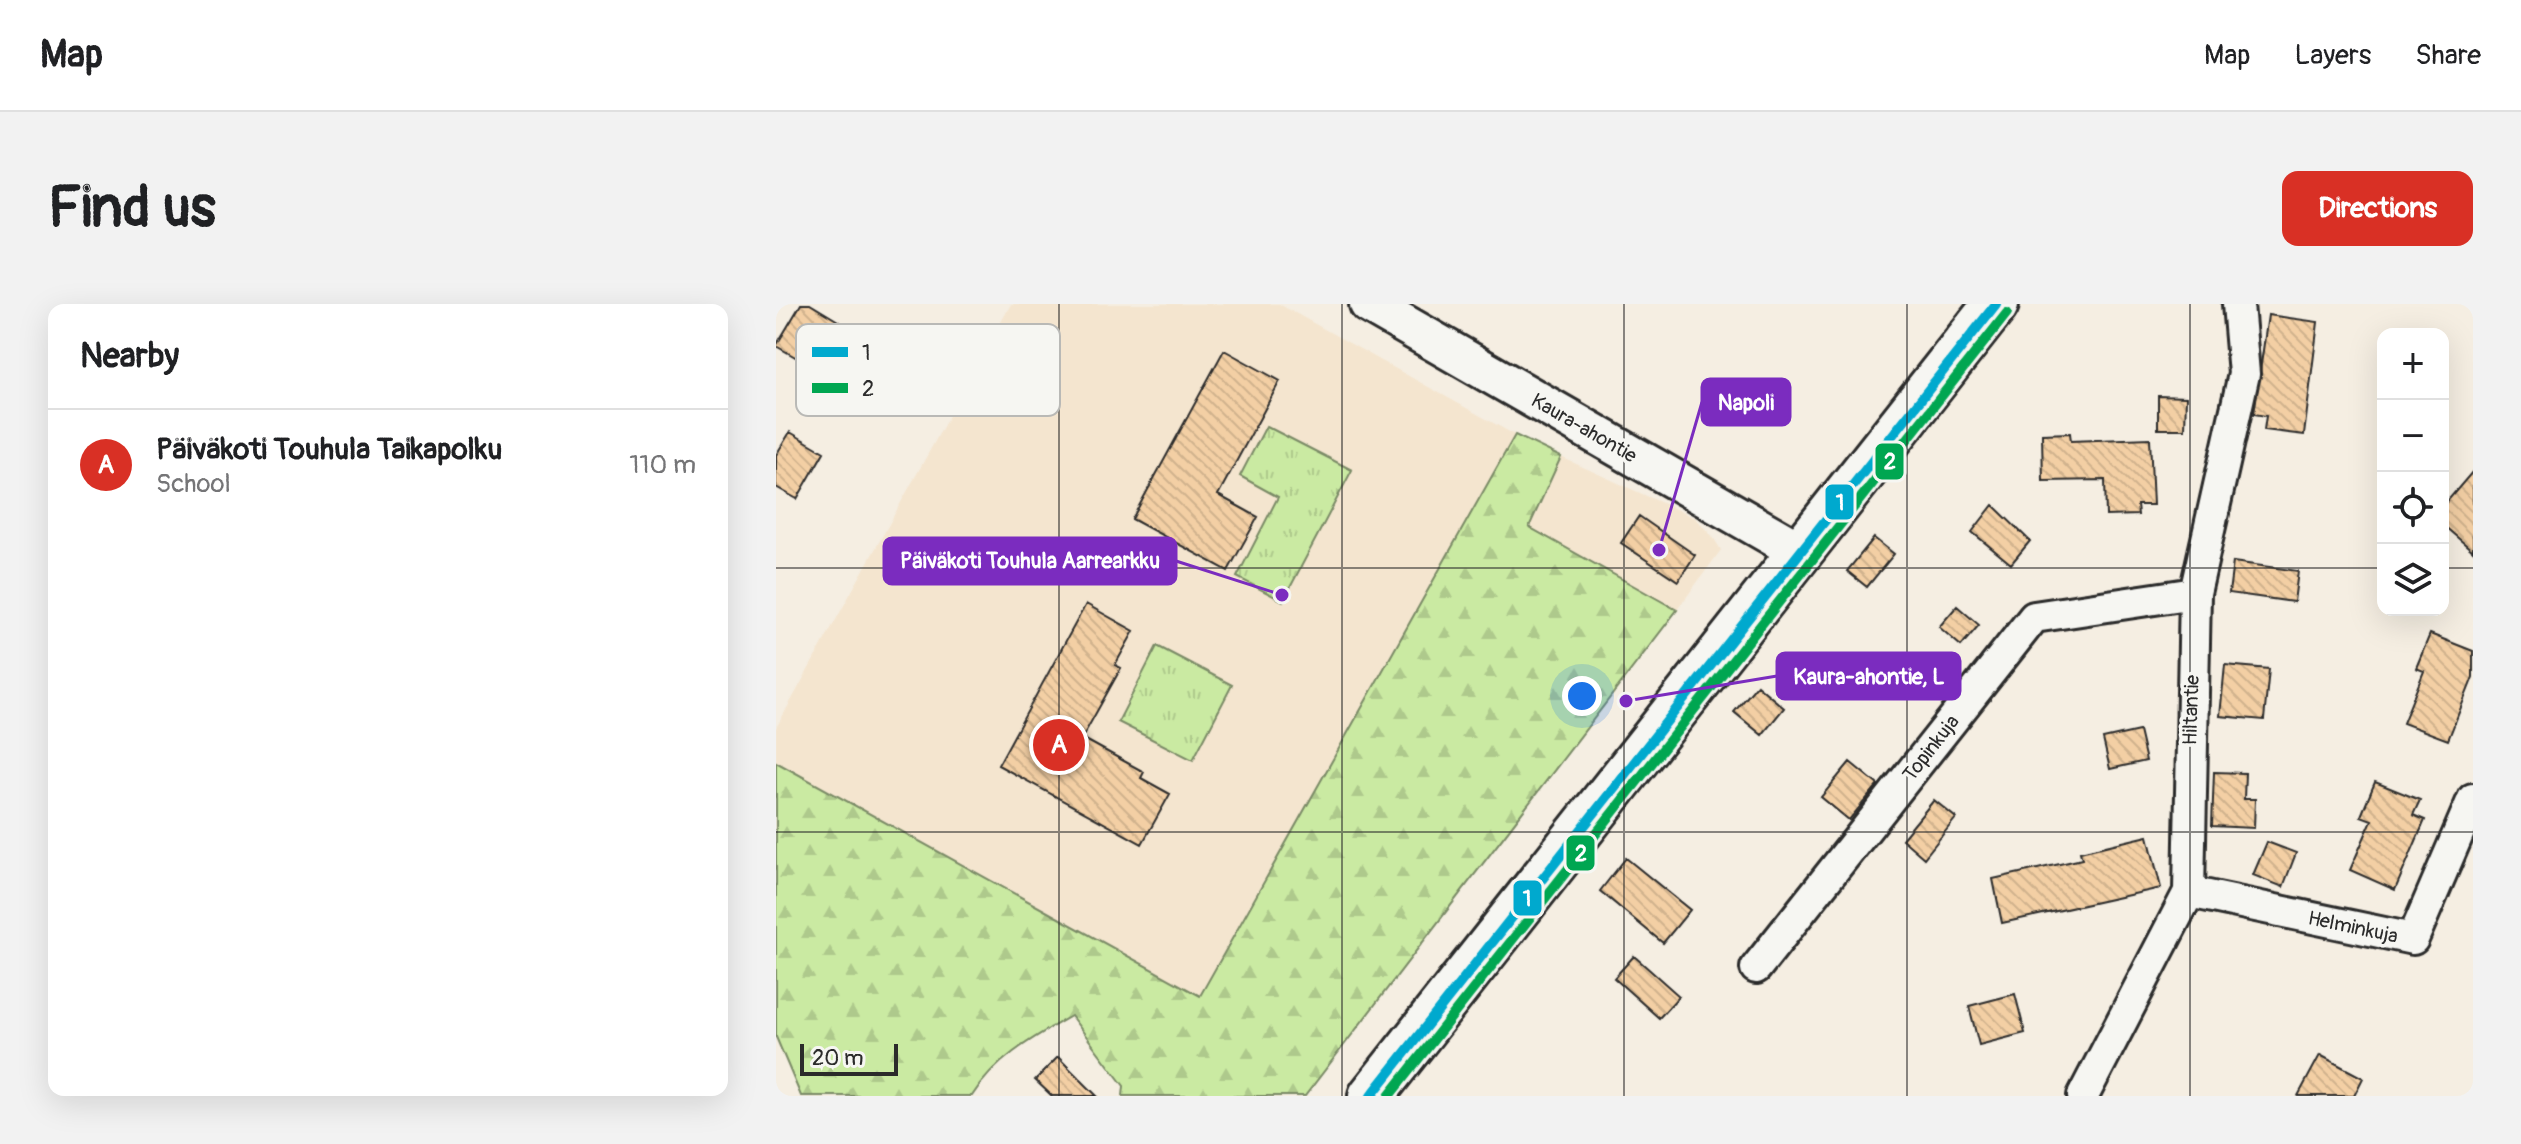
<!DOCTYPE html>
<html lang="en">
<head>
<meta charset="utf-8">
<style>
	:root { --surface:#fff; --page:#f2f2f2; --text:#202124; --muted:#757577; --line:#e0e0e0; --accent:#d93025 }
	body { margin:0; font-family:Pangolin,sans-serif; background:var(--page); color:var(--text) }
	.controls { position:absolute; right:24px; top:24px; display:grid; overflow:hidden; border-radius:16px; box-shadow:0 8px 32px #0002 }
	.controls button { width:72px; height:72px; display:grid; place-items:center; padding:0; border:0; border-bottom:2px solid var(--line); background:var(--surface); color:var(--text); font:40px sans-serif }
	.scale { position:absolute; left:24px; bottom:20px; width:98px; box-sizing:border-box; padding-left:8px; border:4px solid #2b2b2b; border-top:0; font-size:22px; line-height:28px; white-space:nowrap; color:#2b2b2b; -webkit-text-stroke:6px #f6f6f2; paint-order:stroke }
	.you { position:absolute; left:806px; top:392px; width:28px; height:28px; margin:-20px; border:6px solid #fff; border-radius:50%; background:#1a73e8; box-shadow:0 0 0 12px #1a73e833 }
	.badge { display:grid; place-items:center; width:52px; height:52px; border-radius:50%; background:var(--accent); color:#fff; font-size:26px; font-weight:700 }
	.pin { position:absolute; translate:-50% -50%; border:4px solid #fff; box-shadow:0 2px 8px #0006 }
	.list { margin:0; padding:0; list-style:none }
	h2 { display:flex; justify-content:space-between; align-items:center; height:104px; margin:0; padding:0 32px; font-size:34px }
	h2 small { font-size:26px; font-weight:400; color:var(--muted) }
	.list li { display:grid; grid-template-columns:52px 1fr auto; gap:24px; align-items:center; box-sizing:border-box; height:112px; padding:0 32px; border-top:2px solid var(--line) }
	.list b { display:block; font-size:30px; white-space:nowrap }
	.list p { margin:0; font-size:26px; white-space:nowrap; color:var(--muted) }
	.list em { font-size:26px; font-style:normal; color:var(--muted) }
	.icon { flex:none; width:44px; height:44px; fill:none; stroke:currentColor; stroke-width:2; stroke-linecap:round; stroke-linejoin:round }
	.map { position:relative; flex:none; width:1697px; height:792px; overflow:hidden; border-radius:16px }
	header { display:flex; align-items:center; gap:48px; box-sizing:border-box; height:112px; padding:0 40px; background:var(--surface); border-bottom:2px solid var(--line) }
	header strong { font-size:38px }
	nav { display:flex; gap:44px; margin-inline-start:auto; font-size:28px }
	.intro { display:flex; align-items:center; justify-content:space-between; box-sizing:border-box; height:192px; padding:0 48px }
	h1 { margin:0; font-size:56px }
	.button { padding:20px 36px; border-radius:16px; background:var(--accent); color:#fff; font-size:28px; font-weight:700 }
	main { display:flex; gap:48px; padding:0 48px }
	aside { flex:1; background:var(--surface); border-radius:16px; box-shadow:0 8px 32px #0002 }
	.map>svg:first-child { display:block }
</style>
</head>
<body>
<header>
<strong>Map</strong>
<nav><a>Map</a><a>Layers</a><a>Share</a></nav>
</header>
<div class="intro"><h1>Find us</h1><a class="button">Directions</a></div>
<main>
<aside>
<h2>Nearby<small></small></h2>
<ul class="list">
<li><span class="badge">A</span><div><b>Päiväkoti Touhula Taikapolku</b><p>School</p></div><em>110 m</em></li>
</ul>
</aside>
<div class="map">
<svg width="1697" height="792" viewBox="0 0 1697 792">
	<defs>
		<pattern id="grass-tufts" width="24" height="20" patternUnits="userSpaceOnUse" patternTransform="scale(2)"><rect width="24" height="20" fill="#caeaa2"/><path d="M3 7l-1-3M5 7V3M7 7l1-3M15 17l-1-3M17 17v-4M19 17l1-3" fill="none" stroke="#aec98c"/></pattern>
		<pattern id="forest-firs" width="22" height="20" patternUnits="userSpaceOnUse" patternTransform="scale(2)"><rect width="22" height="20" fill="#caeaa2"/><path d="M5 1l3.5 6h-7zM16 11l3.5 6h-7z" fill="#aec98c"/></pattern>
		<pattern id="building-back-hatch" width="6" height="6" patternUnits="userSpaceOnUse" patternTransform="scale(2)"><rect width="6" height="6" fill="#f3cfa4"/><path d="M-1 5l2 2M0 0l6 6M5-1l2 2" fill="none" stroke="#d0b28d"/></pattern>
	</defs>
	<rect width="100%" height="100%" fill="#f5eee2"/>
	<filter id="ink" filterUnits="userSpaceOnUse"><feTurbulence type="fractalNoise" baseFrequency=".0125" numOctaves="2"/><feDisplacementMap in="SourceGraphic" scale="16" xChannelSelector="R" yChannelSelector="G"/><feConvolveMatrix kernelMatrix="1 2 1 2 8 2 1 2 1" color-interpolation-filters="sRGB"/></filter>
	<g filter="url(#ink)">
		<path fill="#f4e5cf" d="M 235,0 L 503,0 L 739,131 L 424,693 L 0,458 L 0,424 Z
			M 785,153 L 919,214 L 937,233 L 945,246 L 901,306 L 753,223 Z"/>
		<path fill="url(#grass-tufts)" stroke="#7a8a66" stroke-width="2" d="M 490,122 L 576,166 L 507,297 L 461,273 L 502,193 L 464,172 Z
			M 381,342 L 456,381 L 417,456 L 342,418 Z"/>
		<path fill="url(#forest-firs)" stroke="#7a8a66" stroke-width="2" d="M 739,131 L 785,153 L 753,223 L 901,306 L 529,792 L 347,792 L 348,782 L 295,712 C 257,734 220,754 196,792 L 25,792 L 0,733 L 0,458 L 424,692 Z"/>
		<path fill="url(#building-back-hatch)" stroke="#2b2b2b" stroke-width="2" d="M 25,0 L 34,0 L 77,26 L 51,71 L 0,42 Z
			M 1492,11 L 1542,18 L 1528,131 L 1488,126 L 1490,112 L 1478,110 Z
			M 448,46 L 504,77 L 442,191 L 482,213 L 452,267 L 356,215 Z
			M 1382,92 L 1410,93 L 1409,125 L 1382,125 Z
			M 14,128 L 48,148 L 21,195 L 0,183 L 0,151 Z
			M 1294,129 L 1295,137 L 1374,134 L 1377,201 L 1361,201 L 1362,211 L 1330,212 L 1329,176 L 1267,177 L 1266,130 Z
			M 1697,167 L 1697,247 L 1667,221 L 1667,202 Z
			M 1217,201 L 1254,237 L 1235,260 L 1196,228 Z
			M 863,212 L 919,251 L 902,277 L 845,239 Z
			M 1098,234 L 1118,250 L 1091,283 L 1071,267 Z
			M 1457,258 L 1522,267 L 1518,298 L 1453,289 Z
			M 310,300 L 358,327 L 339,361 L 345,364 L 306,434 L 368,468 L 365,474 L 394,490 L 366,540 L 222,461 Z
			M 1181,302 L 1203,321 L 1185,342 L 1163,323 Z
			M 1654,330 L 1697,347 L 1697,373 L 1672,436 L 1627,419 L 1648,367 L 1640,364 Z
			M 1449,361 L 1493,365 L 1488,416 L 1444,412 Z
			M 981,381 L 1008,404 L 986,431 L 958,408 Z
			M 1363,427 L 1370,457 L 1334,465 L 1327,435 Z
			M 1074,458 L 1102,481 L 1073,516 L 1045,493 Z
			M 1438,468 L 1469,469 L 1468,495 L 1479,495 L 1478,524 L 1436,522 Z
			M 1599,478 L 1644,496 L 1637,511 L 1649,516 L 1619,586 L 1574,566 L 1596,516 L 1585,512 Z
			M 1158,496 L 1180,514 L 1148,554 L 1126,535 Z
			M 1372,532 L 1385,584 L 1226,619 L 1217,575 L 1306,555 L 1304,548 Z
			M 1491,538 L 1520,549 L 1507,583 L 1477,571 Z
			M 850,554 L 914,606 L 887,639 L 824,587 Z
			M 858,652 L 903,692 L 883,714 L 838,674 Z
			M 1239,690 L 1249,729 L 1203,741 L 1193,702 Z
			M 1544,751 L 1587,774 L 1578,792 L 1522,792 Z
			M 282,753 L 321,792 L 276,792 L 259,776 Z"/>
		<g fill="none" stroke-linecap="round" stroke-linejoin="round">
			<g stroke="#2b2b2b" stroke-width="36">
				<path id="minor" d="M 1413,588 L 1637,635 L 1697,495
					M 980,664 L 1258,313 L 1419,289
					M 1307,792 L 1413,588 L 1419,289 L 1468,70 L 1462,0"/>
			</g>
			<g stroke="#2b2b2b" stroke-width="44">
				<path id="tertiary" d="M 593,0 L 1023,247"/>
			</g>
			<g stroke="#2b2b2b" stroke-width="50">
				<path id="secondary" d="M 595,792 L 1220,0"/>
			</g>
			<use href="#minor" stroke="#f6f6f2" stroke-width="30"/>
			<use href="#tertiary" stroke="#f6f6f2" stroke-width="38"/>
			<use href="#secondary" stroke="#f6f6f2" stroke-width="44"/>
			<g stroke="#f6f6f2" stroke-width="16">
				<path id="bus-1" d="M 595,792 L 1220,0"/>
			</g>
			<g stroke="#f6f6f2" stroke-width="16">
				<path id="bus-2" d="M 613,792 L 1231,9"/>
			</g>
			<use href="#bus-1" stroke="#00a9ce" stroke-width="10"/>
			<use href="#bus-2" stroke="#00a651" stroke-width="10"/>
		</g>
	</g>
	<path fill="none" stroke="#2b2b2b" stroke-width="2" stroke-opacity="0.55" d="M 283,0 L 283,792M 566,0 L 566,792M 848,0 L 848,792M 1131,0 L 1131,792M 1414,0 L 1414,792M 0,264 L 1607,264M 1667,264 L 1697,264M 0,528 L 1697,528"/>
	<g text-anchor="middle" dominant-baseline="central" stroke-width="7" stroke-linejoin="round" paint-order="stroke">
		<g font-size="20" fill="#2b2b2b" stroke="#f6f6f2">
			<text transform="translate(808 124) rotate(30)">Kaura-ahontie</text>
			<text transform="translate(1415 406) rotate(-88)">Hiltantie</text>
			<text transform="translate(1155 444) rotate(-52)">Topinkuja</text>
			<text transform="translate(1577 623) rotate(12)">Helminkuja</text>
		</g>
	</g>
	<rect x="20" y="20" width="264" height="92" rx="12" fill="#f6f6f2" stroke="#b9b9b6" stroke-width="2"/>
	<rect x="36" y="43" width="36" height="10" fill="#00a9ce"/>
	<rect x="36" y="79" width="36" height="10" fill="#00a651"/>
	<g font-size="22" fill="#2b2b2b">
		<text x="86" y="56">1</text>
		<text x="86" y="92">2</text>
	</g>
	<path fill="none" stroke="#7b2cbf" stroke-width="3" d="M883 246L926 98M506 291L400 257M850 397L1001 372"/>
	<g fill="#7b2cbf" stroke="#f6f6f2" stroke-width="3">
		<circle cx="883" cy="246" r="8"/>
		<circle cx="506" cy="291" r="8"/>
		<circle cx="850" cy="397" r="8"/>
	</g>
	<g fill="#7b2cbf" stroke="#7b2cbf" stroke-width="3">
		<rect x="926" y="75" width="88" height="46" rx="8"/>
		<rect x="108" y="234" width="292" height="46" rx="8"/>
		<rect x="1001" y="349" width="183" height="46" rx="8"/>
	</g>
	<g font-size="22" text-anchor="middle" font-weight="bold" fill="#fff">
		<text x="970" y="106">Napoli</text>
		<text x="254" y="264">Päiväkoti Touhula Aarrearkku</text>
		<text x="1093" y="380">Kaura-ahontie, L</text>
	</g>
	<g stroke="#f6f6f2" stroke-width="3">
		<rect x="1098" y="138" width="31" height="39" rx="8" fill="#00a651"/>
		<rect x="1048" y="179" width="31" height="38" rx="8" fill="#00a9ce"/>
		<rect x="789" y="530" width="31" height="38" rx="8" fill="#00a651"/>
		<rect x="736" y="575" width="31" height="38" rx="8" fill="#00a9ce"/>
	</g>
	<g font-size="22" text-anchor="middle" font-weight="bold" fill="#fff">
		<text x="1114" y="165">2</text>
		<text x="1064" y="206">1</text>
		<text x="805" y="557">2</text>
		<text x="751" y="602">1</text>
	</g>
</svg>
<div class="controls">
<button>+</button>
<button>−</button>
<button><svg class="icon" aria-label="locate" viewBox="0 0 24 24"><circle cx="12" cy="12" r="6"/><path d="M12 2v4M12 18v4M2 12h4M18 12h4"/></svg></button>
<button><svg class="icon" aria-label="layers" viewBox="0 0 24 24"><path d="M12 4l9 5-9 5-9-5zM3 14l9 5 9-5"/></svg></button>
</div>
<div class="scale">20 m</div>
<div class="you"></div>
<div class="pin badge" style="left:283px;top:441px">A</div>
</div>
</main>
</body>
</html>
